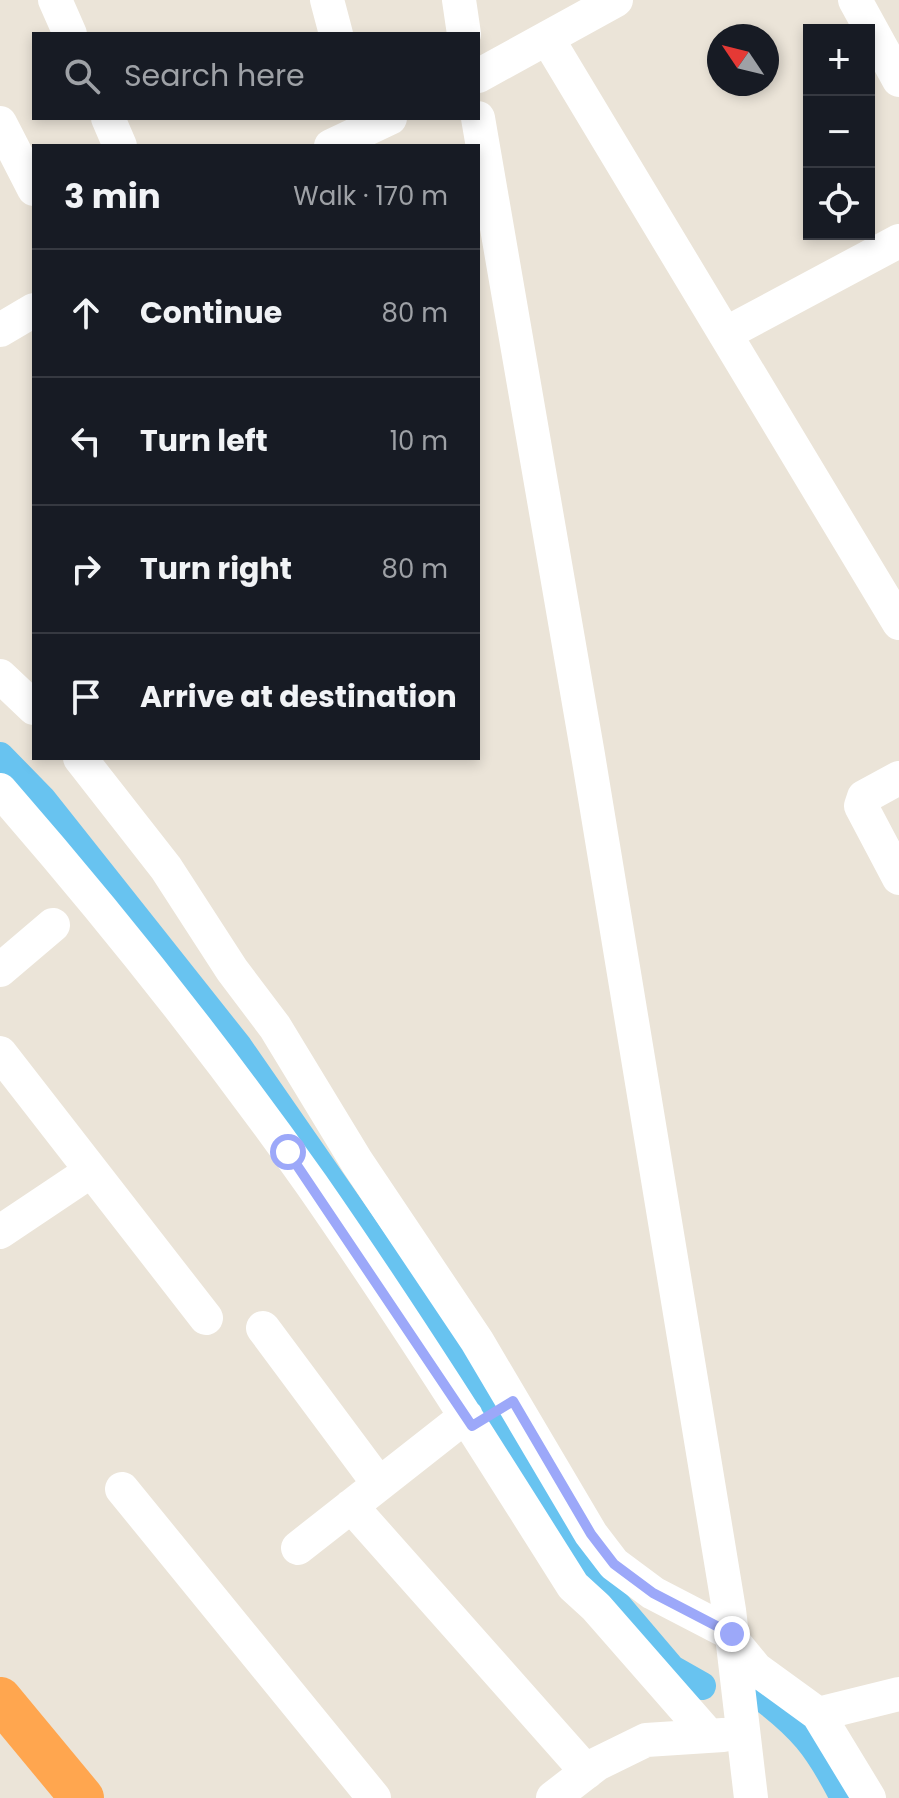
<!DOCTYPE html>
<html lang="en">
<head>
<meta charset="utf-8">
<style>
	:root { --surface:#171b24; --page:#20242c; --text:#f1f3f6; --muted:#9ea1a6; --line:#363941 }
	body { margin:0; font-family:Poppins,sans-serif; background:var(--page); color:var(--text) }
	.controls { position:absolute; right:24px; top:24px; display:grid; overflow:hidden; border-radius:0px; box-shadow:0 4px 12px #0003 }
	.controls button { width:72px; height:72px; display:grid; place-items:center; padding:0; border:0; border-bottom:2px solid var(--line); background:var(--surface); color:var(--text); font:40px sans-serif }
	.compass { position:absolute; left:707px; top:24px; width:72px; height:72px; border-radius:50%; background:var(--surface); box-shadow:0 4px 12px #0003; rotate:305deg }
	.stop { position:absolute; width:24px; height:24px; margin:-18px; border:6px solid #9ca8f9; border-radius:50%; background:#fff }
	.stop.end { background:#9ca8f9; border-color:#fff; box-shadow:0 2px 8px #0008 }
	.list { margin:0; padding:0; list-style:none }
	h2 { display:flex; justify-content:space-between; align-items:center; height:104px; margin:0; padding:0 32px; font-size:34px }
	h2 small { font-size:26px; font-weight:400; color:var(--muted) }
	.list li { display:grid; grid-template-columns:52px 1fr auto; gap:24px; align-items:center; box-sizing:border-box; height:128px; padding:0 32px; border-top:2px solid var(--line) }
	.list b { display:block; font-size:30px; white-space:nowrap }
	.list em { font-size:26px; font-style:normal; color:var(--muted) }
	.icon { flex:none; width:44px; height:44px; fill:none; stroke:currentColor; stroke-width:2; stroke-linecap:round; stroke-linejoin:round }
	.map { position:relative; flex:none; width:899px; height:1798px; overflow:hidden }
	.search { position:absolute; background:var(--surface); box-shadow:0 4px 12px #0003; left:32px; top:32px; width:448px; height:88px; display:flex; align-items:center; gap:20px; box-sizing:border-box; padding:0 28px; border-radius:0px; color:var(--muted); font-size:30px }
	.panel { position:absolute; background:var(--surface); box-shadow:0 4px 12px #0003; left:32px; top:144px; width:448px; height:616px; border-radius:0px }
	.map>svg:first-child { display:block }
</style>
</head>
<body>
<div class="map">
<svg width="899" height="1798" viewBox="0 0 899 1798">
	<rect width="100%" height="100%" fill="#ebe4d8"/>
	<g fill="none" stroke-linecap="round" stroke-linejoin="round">
		<path stroke="#68c3f0" stroke-width="28" d="M 0,756 L 42,799 L 238,1046 L 473,1385 L 533,1491 L 598,1582 L 672,1669 L 702,1686
			M 756,1693 C 802,1727 818,1747 844,1798"/>
		<path stroke="#fff" stroke-width="34" d="M 55,0 L 70,34
			M 327,0 L 336,34
			M 459,0 L 464,34
			M 855,0 L 899,80
			M 547,38 L 899,623
			M 478,76 L 616,0
			M 108,118 L 120,146
			M 478,118 L 588,755 L 729,1610 L 751,1798
			M 0,123 L 34,189
			M 331,146 L 390,118
			M 0,330 L 34,310
			M 725,334 L 899,241
			M 0,676 L 34,708
			M 80,758 L 166,868 L 232,970 L 275,1027 L 357,1162 L 477,1341 L 591,1534 L 614,1564 L 653,1593 L 732,1634
			M 899,778 L 864,797 L 861,806 L 899,878
			M 0,790 C 110,916 215,1048 312,1185 C 403,1316 488,1451 573,1586 L 596,1607 L 709,1736
			M 0,970 L 53,925
			M 0,1053 L 206,1318
			M 0,1232 L 91,1171
			M 263,1328 L 379,1484
			M 122,1489 L 374,1798
			M 351,1506 L 587,1772
			M 298,1548 L 466,1416
			M 733,1641 L 756,1669 L 818,1714 L 869,1798
			M 818,1714 L 899,1694
			M 553,1798 L 597,1764 L 646,1740 L 723,1735"/>
		<path stroke="#ffa64f" stroke-width="44" d="M 0,1699 L 82,1798"/>
	</g>
	<g fill="none" stroke-linecap="round" stroke-linejoin="round">
		<path stroke="#9ca8f9" stroke-width="10" d="M 288,1152 L 472,1426 L 513,1401 L 591,1534 L 614,1564 L 653,1593 L 732,1634"/>
	</g>
</svg>
<div class="controls">
<button>+</button>
<button>−</button>
<button><svg class="icon" aria-label="locate" viewBox="0 0 24 24"><circle cx="12" cy="12" r="6"/><path d="M12 2v4M12 18v4M2 12h4M18 12h4"/></svg></button>
</div>
<svg class="compass" viewBox="-18 -18 36 36"><path d="M0-13l5 13h-10z" fill="#e53935"/><path d="M0 13l5-13h-10z" fill="#9ea1a6"/></svg>
<div class="stop" style="left:288px;top:1152px"></div>
<div class="stop end" style="left:732px;top:1634px"></div>
<div class="search"><svg class="icon" aria-label="search" viewBox="0 0 24 24"><circle cx="10" cy="10" r="6"/><path d="M15 15l6 6"/></svg>Search here</div>
<section class="panel">
<h2>3 min<small>Walk · 170 m</small></h2>
<ul class="list">
<li><svg class="icon" aria-label="ahead" viewBox="0 0 24 24"><path d="M12 20V5M6 11l6-6 6 6"/></svg><div><b>Continue</b></div><em>80 m</em></li>
<li><svg class="icon" aria-label="left" viewBox="0 0 24 24"><path d="M17 20v-9H6M10 6l-5 5 5 5"/></svg><div><b>Turn left</b></div><em>10 m</em></li>
<li><svg class="icon" aria-label="right" viewBox="0 0 24 24"><path d="M7 20v-9h11M14 6l5 5-5 5"/></svg><div><b>Turn right</b></div><em>80 m</em></li>
<li><svg class="icon" aria-label="arrive" viewBox="0 0 24 24"><path d="M6 21V4h12l-3 4 3 4H6"/></svg><div><b>Arrive at destination</b></div></li>
</ul>
</section>
</div>
</body>
</html>
